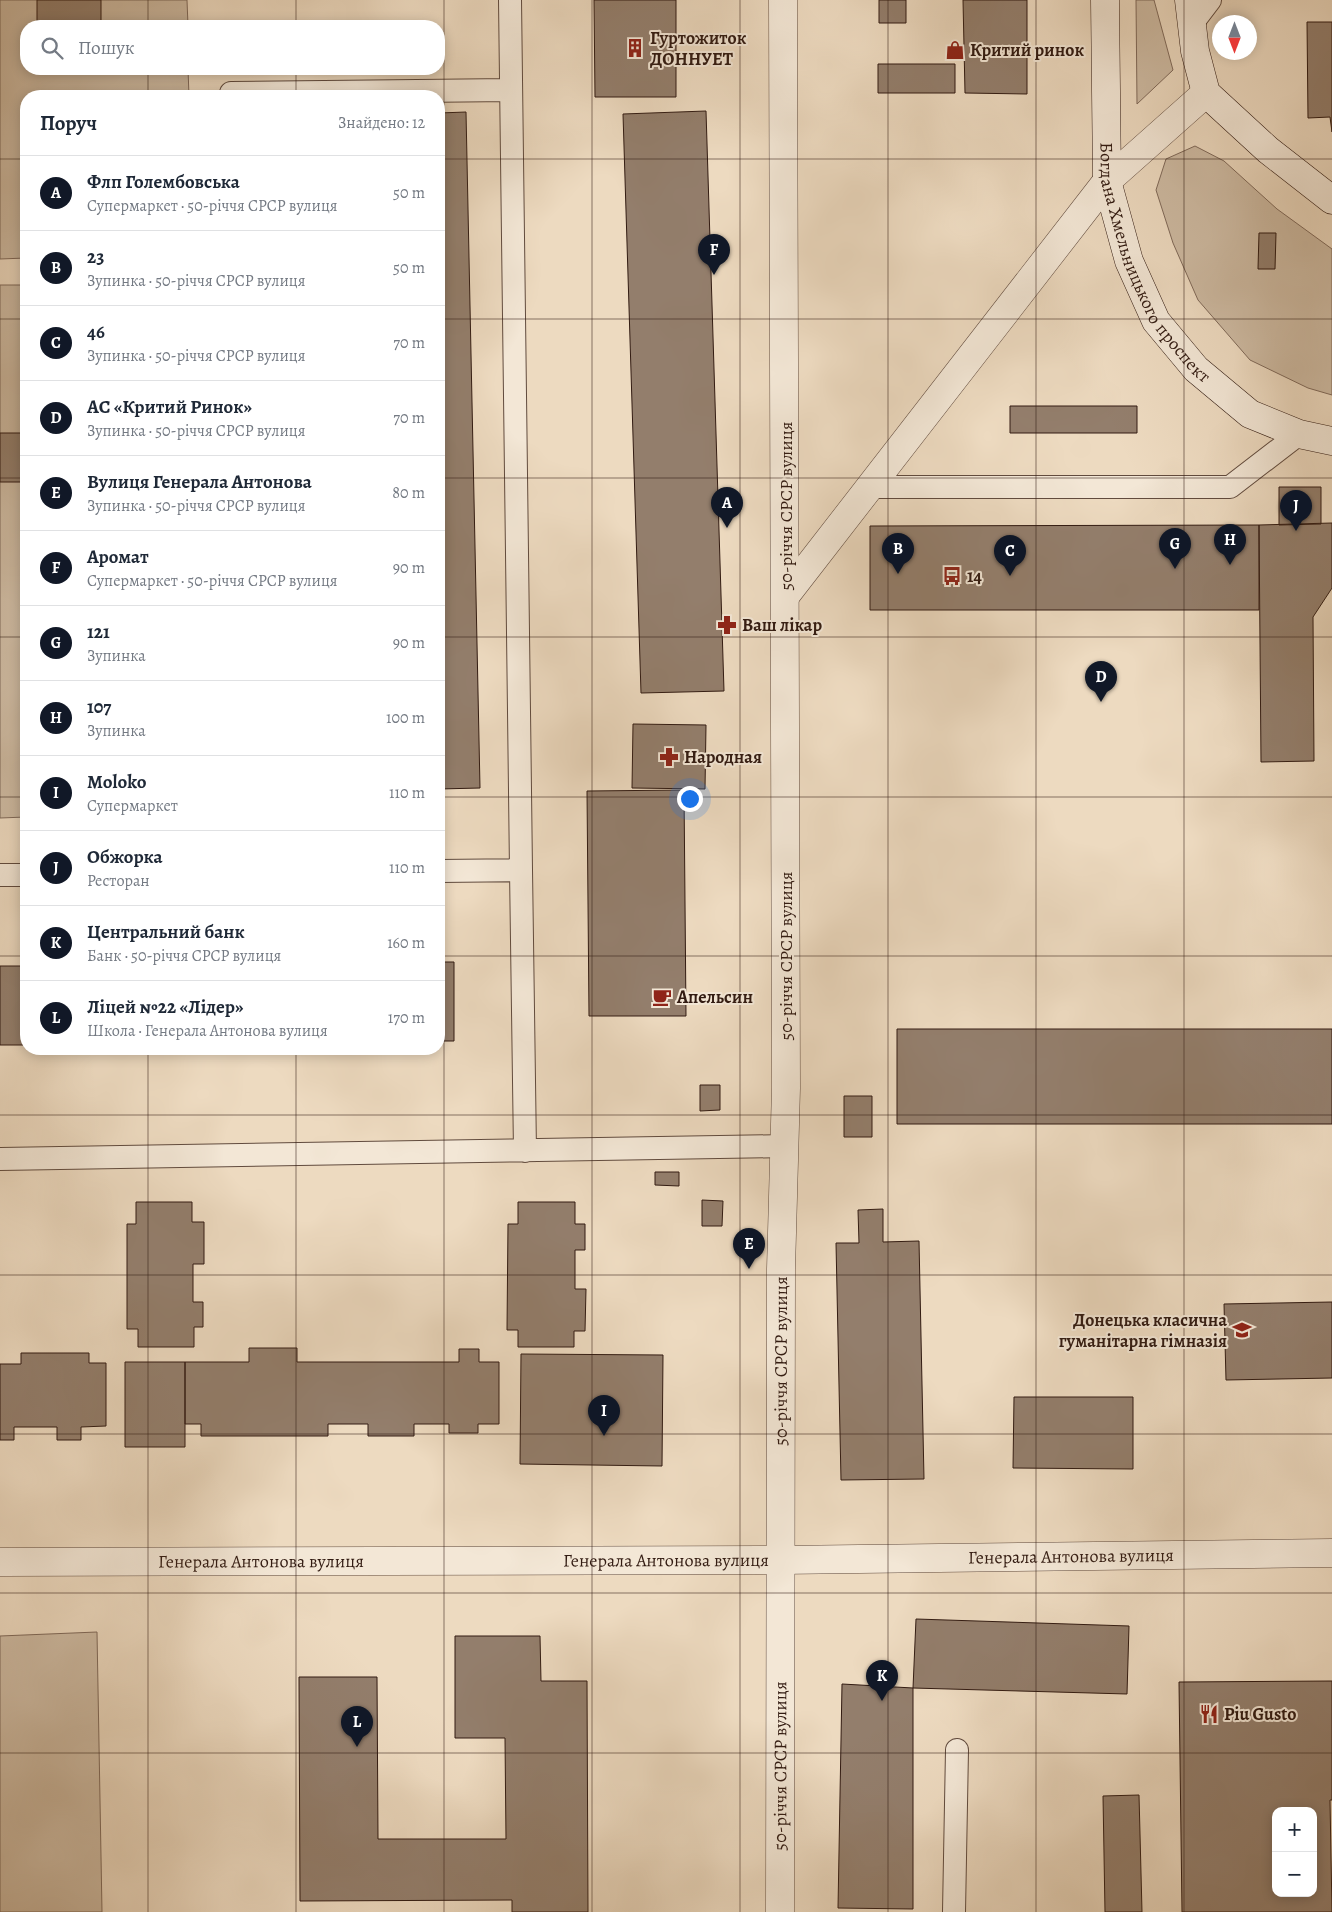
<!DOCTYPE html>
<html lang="uk">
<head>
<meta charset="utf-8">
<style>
	:root { --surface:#fff; --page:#f6f6f7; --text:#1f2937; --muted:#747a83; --line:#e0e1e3; --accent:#111827 }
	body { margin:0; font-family:Alegreya,serif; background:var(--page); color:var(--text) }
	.controls { position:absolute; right:15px; bottom:15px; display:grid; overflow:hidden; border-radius:10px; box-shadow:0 2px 12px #0003 }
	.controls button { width:45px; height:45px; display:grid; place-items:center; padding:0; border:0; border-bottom:1px solid var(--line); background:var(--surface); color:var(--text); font:25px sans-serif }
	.compass { position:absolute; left:1212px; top:15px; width:45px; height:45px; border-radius:50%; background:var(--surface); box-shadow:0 2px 12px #0003; rotate:180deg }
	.you { position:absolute; left:689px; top:798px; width:18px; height:18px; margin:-12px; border:4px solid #fff; border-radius:50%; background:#1a73e8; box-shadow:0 0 0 8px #1a73e833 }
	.badge { display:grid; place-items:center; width:32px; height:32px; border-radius:50%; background:var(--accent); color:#fff; font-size:16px; font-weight:700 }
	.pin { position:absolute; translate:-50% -41px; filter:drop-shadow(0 1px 2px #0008) }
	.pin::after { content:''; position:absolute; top:26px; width:18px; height:15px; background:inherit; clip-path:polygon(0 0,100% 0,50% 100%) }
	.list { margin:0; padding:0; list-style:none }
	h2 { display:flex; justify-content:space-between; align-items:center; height:65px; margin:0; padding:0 20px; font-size:21px }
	h2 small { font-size:16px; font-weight:400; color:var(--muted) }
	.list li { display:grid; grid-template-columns:32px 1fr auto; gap:15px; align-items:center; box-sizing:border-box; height:75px; padding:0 20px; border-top:1px solid var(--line) }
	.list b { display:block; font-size:19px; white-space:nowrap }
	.list p { margin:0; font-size:16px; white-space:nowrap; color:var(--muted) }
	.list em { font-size:16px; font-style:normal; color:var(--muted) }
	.icon { flex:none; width:28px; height:28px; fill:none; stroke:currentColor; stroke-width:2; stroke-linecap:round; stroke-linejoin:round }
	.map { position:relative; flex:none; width:1332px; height:1912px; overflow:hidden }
	.search { position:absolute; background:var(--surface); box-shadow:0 2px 12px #0003; left:20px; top:20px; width:425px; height:55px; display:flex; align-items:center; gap:12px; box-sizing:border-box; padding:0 18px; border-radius:20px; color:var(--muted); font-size:19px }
	.panel { position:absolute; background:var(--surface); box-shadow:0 2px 12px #0003; left:20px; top:90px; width:425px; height:965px; border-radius:20px }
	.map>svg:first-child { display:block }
</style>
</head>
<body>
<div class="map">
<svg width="1332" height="1912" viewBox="0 0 1332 1912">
	<rect width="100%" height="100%" fill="#eddac0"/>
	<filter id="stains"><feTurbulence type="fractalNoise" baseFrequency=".004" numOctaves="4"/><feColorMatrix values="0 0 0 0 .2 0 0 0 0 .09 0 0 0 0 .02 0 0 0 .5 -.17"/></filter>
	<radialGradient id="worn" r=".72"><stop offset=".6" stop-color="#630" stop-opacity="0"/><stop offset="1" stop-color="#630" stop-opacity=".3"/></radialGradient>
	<path fill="#cdbaa2" stroke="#806a5a" d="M 0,0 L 187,0 L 188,26 L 26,26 L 26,69 L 188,69 L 189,96 L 26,96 L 26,258 L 0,259 Z
		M 1136,0 L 1154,0 L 1173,70 L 1137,104 Z
		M 1195,146 L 1224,161 L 1277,209 L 1332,249 L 1332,395 L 1308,388 L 1250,360 L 1198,300 L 1173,243 L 1156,190 L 1166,159 Z
		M 0,285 L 26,285 L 26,817 L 0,818 Z
		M 97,1632 L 102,1912 L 0,1912 L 0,1636 Z"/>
	<path fill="#937e6c" stroke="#321b12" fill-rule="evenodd" d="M 37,0 L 101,0 L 101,26 L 37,26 Z
		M 594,0 L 676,0 L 676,97 L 595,97 Z
		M 879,0 L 906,0 L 906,23 L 879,23 Z
		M 963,0 L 1027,0 L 1027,94 L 965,93 Z
		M 1307,22 L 1332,22 L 1332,132 L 1330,117 L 1308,118 Z
		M 878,64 L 955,64 L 955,93 L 878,93 Z
		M 706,111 L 724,691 L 641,693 L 623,114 Z
		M 466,112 L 480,788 L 439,789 L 439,113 Z
		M 1259,233 L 1276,233 L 1275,269 L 1258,269 Z
		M 1010,406 L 1137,406 L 1137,433 L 1010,433 Z
		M 0,433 L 26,433 L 26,482 L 0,482 Z
		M 1279,487 L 1321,487 L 1321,524 L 1279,525 Z
		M 1332,523 L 1332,588 L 1313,617 L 1314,761 L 1261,762 L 1259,525 Z
		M 1259,525 L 1259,610 L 870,610 L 870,526 Z
		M 633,724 L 706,725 L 705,789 L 632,788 Z
		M 684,790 L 686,1016 L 589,1016 L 587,791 Z
		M 439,962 L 454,962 L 454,1041 L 439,1041 Z
		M 0,966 L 26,966 L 26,1045 L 0,1045 Z
		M 897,1029 L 1332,1029 L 1332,1124 L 897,1124 Z
		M 700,1085 L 720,1085 L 720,1110 L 700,1111 Z
		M 844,1096 L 872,1096 L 872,1137 L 844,1137 Z
		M 655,1172 L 679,1172 L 679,1186 L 655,1185 Z
		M 702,1200 L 723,1201 L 722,1226 L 702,1226 Z
		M 136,1202 L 192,1202 L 192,1222 L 204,1222 L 204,1264 L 193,1264 L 193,1302 L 203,1302 L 203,1327 L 194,1327 L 194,1347 L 138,1347 L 138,1329 L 127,1329 L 127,1224 L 136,1224 Z
		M 518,1202 L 575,1202 L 575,1224 L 585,1224 L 585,1250 L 575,1250 L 575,1289 L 586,1289 L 585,1331 L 574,1331 L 574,1347 L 518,1347 L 518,1330 L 507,1330 L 508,1224 L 518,1224 Z
		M 883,1209 L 883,1242 L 919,1241 L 924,1479 L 841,1480 L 836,1243 L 859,1243 L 858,1210 Z
		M 1332,1302 L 1332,1378 L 1226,1380 L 1224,1304 Z
		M 249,1348 L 297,1348 L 297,1362 L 459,1362 L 459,1349 L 479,1349 L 479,1362 L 499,1362 L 499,1424 L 478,1424 L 478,1433 L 449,1433 L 449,1424 L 414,1424 L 414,1436 L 368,1436 L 368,1424 L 328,1424 L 328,1436 L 201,1436 L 201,1424 L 185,1424 L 185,1362 L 249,1362 Z
		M 21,1353 L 89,1353 L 89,1363 L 106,1363 L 106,1426 L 81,1427 L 81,1440 L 57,1440 L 57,1427 L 14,1427 L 14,1440 L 0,1440 L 0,1364 L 21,1364 Z
		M 521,1354 L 663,1355 L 662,1466 L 520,1464 Z
		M 125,1362 L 185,1362 L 185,1447 L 125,1447 Z
		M 1014,1397 L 1133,1397 L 1133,1469 L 1013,1468 Z
		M 916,1619 L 1129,1626 L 1127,1694 L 913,1688 Z
		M 455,1636 L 540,1636 L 541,1681 L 587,1681 L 588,1912 L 512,1912 L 512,1900 L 300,1901 L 299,1677 L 377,1677 L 378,1839 L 506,1839 L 505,1738 L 455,1738 Z
		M 1332,1681 L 1332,1800 L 1330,1800 L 1332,1912 L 1182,1912 L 1179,1682 ZM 1276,1811 L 1313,1811 L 1313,1893 L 1276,1893 Z
		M 842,1684 L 913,1688 L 913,1909 L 838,1908 Z
		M 1139,1795 L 1142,1912 L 1105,1912 L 1103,1796 Z"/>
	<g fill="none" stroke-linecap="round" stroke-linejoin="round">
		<g stroke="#614b3e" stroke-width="24">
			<path id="service" d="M 510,0 L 521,870
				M 1191,25 L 1210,0
				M 231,96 L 231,93 L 510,90
				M 870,487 L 1230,487 L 1299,434
				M 439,871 L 521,870 L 525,1151
				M 0,875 L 26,875
				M 0,1159 L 785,1146
				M 954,1912 L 957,1750"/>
		</g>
		<g stroke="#614b3e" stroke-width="29">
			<g id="minor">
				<path id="s1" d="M 0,1562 L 780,1560"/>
			</g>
		</g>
		<g stroke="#614b3e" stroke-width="29">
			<g id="tertiary">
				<path d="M 786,595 L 1107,181 L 1206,93"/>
				<path id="s2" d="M 780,1560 L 1332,1553"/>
				<path id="s3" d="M 780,1912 L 781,1269 L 786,1088 L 783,0"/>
			</g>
		</g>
		<g stroke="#321b12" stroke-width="29">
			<g id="secondary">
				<path id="s4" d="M 1105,0 L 1107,181 L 1129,261 L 1156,321 L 1196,369 L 1250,414 L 1299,434 L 1332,441"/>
				<path d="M 1189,0 L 1195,51 L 1206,93 L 1268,150 L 1332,200"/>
			</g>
		</g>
		<use href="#service" stroke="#f3e7d6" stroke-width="22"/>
		<use href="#minor" stroke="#f3e7d6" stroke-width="28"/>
		<use href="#tertiary" stroke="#f3e7d6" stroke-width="28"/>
		<use href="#secondary" stroke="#f3e7d6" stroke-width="28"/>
	</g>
	<path fill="none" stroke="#321b12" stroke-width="1" stroke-opacity="0.55" d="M 148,0 L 148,26M 296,0 L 296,26M 444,0 L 444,1912M 592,0 L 592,1912M 740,0 L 740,1912M 888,0 L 888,1912M 1036,0 L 1036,1912M 1184,0 L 1184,1912M 148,69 L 148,96M 296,69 L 296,96M 0,159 L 26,159M 439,159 L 1332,159M 0,319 L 26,319M 439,319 L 1332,319M 0,478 L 26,478M 439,478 L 1332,478M 0,637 L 26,637M 439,637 L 1332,637M 0,797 L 26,797M 439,797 L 1332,797M 0,956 L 26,956M 439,956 L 1332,956M 148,1049 L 148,1912M 296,1049 L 296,1912M 0,1115 L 1332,1115M 0,1275 L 1332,1275M 0,1434 L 1332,1434M 0,1593 L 1332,1593M 0,1753 L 1332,1753"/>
	<defs>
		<g id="building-bare" transform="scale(1.5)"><path d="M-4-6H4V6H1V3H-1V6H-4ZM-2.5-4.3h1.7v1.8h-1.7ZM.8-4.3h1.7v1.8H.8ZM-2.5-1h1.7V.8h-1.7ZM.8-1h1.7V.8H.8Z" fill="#8f2418" stroke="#f3e7d6" stroke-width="2.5" paint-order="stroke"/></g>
		<g id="shop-bare" transform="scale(1.5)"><path d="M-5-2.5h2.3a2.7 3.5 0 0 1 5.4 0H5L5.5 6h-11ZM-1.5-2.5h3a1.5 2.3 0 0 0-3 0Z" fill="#8f2418" stroke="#f3e7d6" stroke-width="2.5" paint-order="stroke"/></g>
		<g id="bus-bare" transform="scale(1.5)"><path d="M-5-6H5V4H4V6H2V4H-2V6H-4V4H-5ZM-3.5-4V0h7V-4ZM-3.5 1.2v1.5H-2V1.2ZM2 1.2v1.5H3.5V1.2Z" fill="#8f2418" stroke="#f3e7d6" stroke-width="2.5" paint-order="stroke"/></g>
		<g id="pharmacy-bare" transform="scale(1.5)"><path d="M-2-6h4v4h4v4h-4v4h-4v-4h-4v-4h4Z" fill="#8f2418" stroke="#f3e7d6" stroke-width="2.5" paint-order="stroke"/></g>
		<g id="cafe-bare" transform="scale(1.5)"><path d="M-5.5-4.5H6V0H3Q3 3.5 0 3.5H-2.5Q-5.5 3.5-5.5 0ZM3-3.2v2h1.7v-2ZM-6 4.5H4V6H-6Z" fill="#8f2418" stroke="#f3e7d6" stroke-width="2.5" paint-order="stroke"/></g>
		<g id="school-bare" transform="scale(1.5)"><path d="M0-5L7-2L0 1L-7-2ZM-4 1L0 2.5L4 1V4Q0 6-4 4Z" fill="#8f2418" stroke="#f3e7d6" stroke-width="2.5" paint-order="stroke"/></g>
		<g id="restaurant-bare" transform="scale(1.5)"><path d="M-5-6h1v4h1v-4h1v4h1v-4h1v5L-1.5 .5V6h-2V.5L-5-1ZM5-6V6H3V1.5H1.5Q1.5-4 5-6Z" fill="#8f2418" stroke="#f3e7d6" stroke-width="2.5" paint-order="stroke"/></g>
	</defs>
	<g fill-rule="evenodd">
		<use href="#building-bare" x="635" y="48"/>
		<use href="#shop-bare" x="955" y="50"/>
		<use href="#bus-bare" x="952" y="576"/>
		<use href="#pharmacy-bare" x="727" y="625"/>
		<use href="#pharmacy-bare" x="669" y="757"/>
		<use href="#cafe-bare" x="662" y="997"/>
		<use href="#school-bare" x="1242" y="1330"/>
		<use href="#restaurant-bare" x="1209" y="1714"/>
	</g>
	<g text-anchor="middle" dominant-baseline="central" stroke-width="4" stroke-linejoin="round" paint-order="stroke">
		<g font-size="18" font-weight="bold" fill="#321b12" stroke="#f3e7d6" text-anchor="start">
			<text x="650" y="38">Гуртожиток<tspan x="650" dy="21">ДОННУЕТ</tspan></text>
			<text x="970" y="50">Критий ринок</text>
			<text x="967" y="576">14</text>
			<text x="742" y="625">Ваш лікар</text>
			<text x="684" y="757">Народная</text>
			<text x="677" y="997">Апельсин</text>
			<text x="1227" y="1320" text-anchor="end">Донецька класична<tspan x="1227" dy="21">гуманітарна гімназія</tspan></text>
			<text x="1224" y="1714">Piu Gusto</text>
		</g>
		<g font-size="18" fill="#321b12" stroke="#f3e7d6">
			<text stroke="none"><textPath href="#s4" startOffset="275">Богдана Хмельницького проспект</textPath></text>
			<text transform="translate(786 506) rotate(-90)">50-річчя СРСР вулиця</text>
			<text transform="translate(786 956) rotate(-90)">50-річчя СРСР вулиця</text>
			<text stroke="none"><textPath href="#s3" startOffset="551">50-річчя СРСР вулиця</textPath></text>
			<text stroke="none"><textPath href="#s2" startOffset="291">Генерала Антонова вулиця</textPath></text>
			<text stroke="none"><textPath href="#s1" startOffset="666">Генерала Антонова вулиця</textPath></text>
			<text stroke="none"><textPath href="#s1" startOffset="261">Генерала Антонова вулиця</textPath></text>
			<text stroke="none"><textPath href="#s3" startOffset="146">50-річчя СРСР вулиця</textPath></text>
		</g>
	</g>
	<rect width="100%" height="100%" filter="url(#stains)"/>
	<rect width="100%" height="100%" fill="url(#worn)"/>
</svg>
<div class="controls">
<button>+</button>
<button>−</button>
</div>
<svg class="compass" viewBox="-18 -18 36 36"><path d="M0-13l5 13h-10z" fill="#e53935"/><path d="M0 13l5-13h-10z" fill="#747a83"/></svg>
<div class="you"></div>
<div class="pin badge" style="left:727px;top:528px">A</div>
<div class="pin badge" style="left:898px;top:574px">B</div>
<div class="pin badge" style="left:1010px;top:576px">C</div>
<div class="pin badge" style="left:1101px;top:702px">D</div>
<div class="pin badge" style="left:749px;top:1269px">E</div>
<div class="pin badge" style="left:714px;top:275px">F</div>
<div class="pin badge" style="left:1175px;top:569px">G</div>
<div class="pin badge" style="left:1230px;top:565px">H</div>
<div class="pin badge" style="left:604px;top:1436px">I</div>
<div class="pin badge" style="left:1296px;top:531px">J</div>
<div class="pin badge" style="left:882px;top:1701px">K</div>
<div class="pin badge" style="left:357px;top:1747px">L</div>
<div class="search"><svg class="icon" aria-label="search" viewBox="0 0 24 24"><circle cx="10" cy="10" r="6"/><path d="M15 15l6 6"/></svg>Пошук</div>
<section class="panel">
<h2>Поруч<small>Знайдено: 12</small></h2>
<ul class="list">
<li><span class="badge">A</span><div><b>Флп Голембовська</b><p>Супермаркет · 50-річчя СРСР вулиця</p></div><em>50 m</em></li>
<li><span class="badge">B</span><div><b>23</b><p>Зупинка · 50-річчя СРСР вулиця</p></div><em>50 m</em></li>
<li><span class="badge">C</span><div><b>46</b><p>Зупинка · 50-річчя СРСР вулиця</p></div><em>70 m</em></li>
<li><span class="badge">D</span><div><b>АС «Критий Ринок»</b><p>Зупинка · 50-річчя СРСР вулиця</p></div><em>70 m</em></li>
<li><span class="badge">E</span><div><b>Вулиця Генерала Антонова</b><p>Зупинка · 50-річчя СРСР вулиця</p></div><em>80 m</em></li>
<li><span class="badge">F</span><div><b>Аромат</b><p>Супермаркет · 50-річчя СРСР вулиця</p></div><em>90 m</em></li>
<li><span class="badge">G</span><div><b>121</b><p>Зупинка</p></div><em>90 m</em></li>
<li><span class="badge">H</span><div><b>107</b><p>Зупинка</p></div><em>100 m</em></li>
<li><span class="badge">I</span><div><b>Moloko</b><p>Супермаркет</p></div><em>110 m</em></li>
<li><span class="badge">J</span><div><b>Обжорка</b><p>Ресторан</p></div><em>110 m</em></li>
<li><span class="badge">K</span><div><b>Центральний банк</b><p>Банк · 50-річчя СРСР вулиця</p></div><em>160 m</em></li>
<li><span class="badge">L</span><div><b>Ліцей №22 «Лідер»</b><p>Школа · Генерала Антонова вулиця</p></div><em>170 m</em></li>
</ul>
</section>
</div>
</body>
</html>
